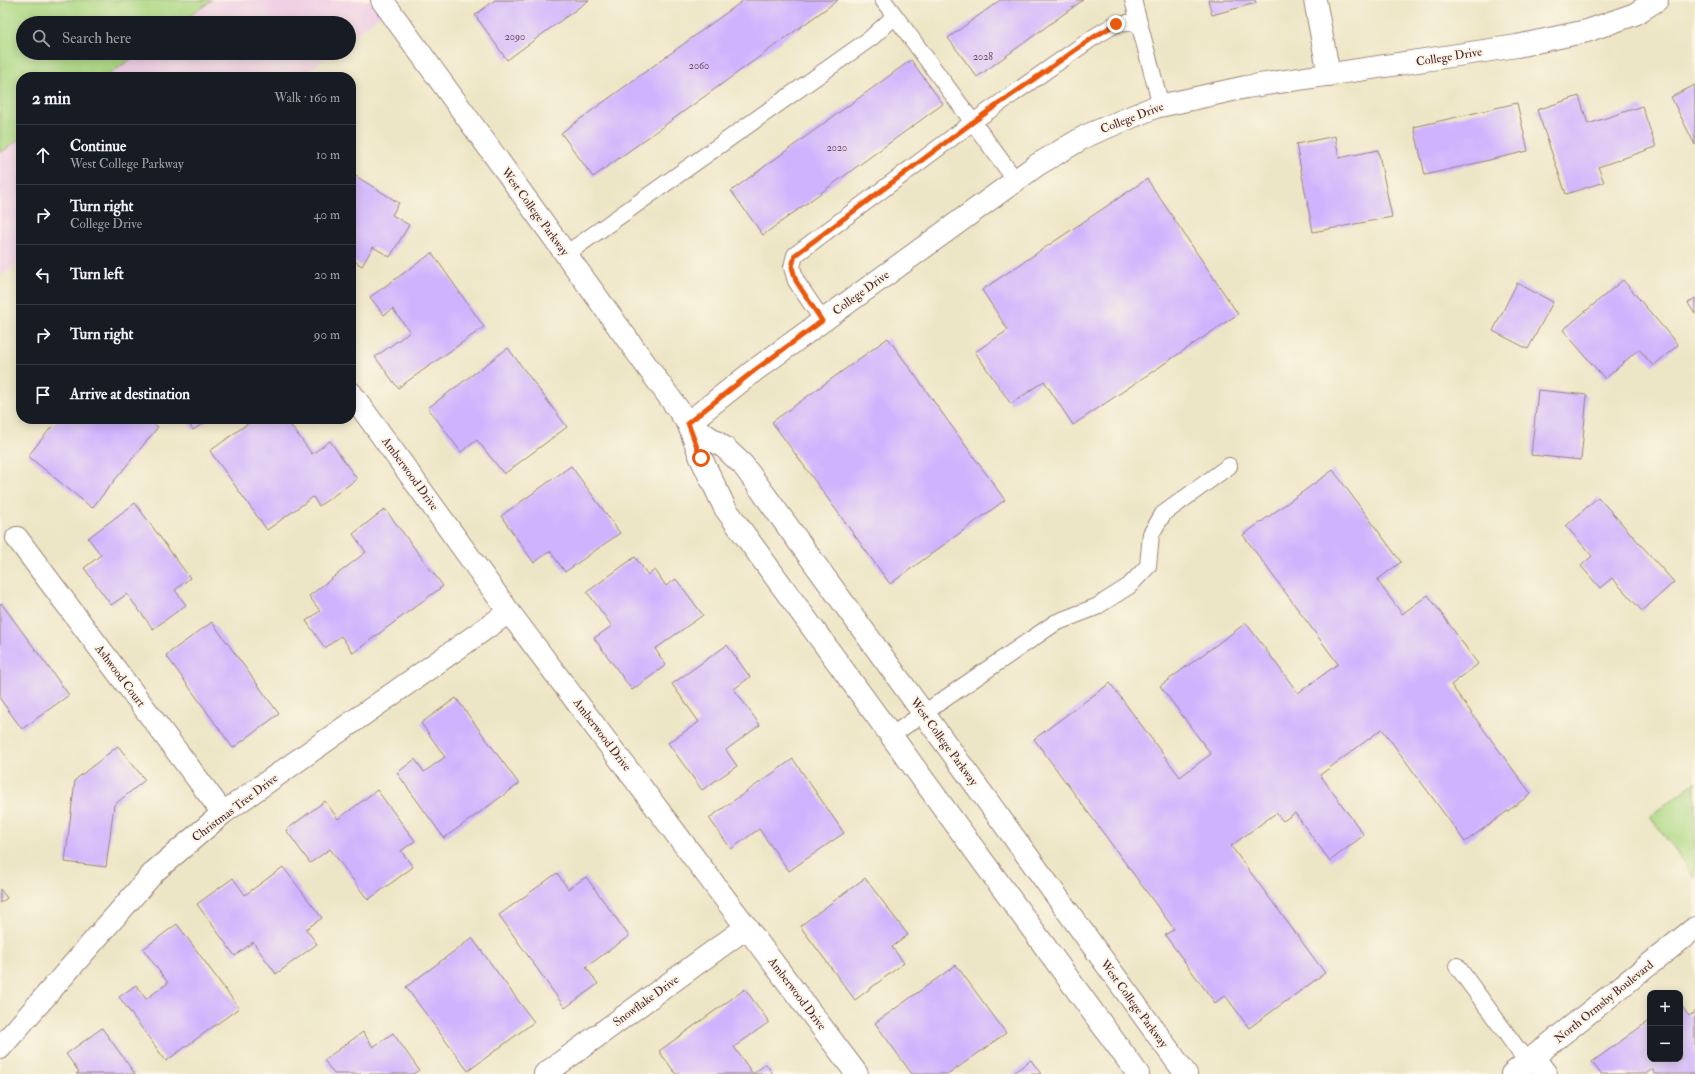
<!DOCTYPE html>
<html lang="en">
<head>
<meta charset="utf-8">
<style>
	:root { --surface:#171b24; --page:#20242c; --text:#f1f3f6; --muted:#9ea1a6; --line:#363941 }
	body { margin:0; font-family:"IM FELL Double Pica",serif; background:var(--page); color:var(--text) }
	.controls { position:absolute; right:12px; bottom:12px; display:grid; overflow:hidden; border-radius:8px; box-shadow:0 2px 10px #0003 }
	.controls button { width:36px; height:36px; display:grid; place-items:center; padding:0; border:0; border-bottom:1px solid var(--line); background:var(--surface); color:var(--text); font:20px sans-serif }
	.stop { position:absolute; width:12px; height:12px; margin:-9px; border:3px solid #ea580c; border-radius:50%; background:#fff }
	.stop.end { background:#ea580c; border-color:#fff; box-shadow:0 1px 4px #0008 }
	.list { margin:0; padding:0; list-style:none }
	h2 { display:flex; justify-content:space-between; align-items:center; height:52px; margin:0; padding:0 16px; font-size:17px }
	h2 small { font-size:13px; font-weight:400; color:var(--muted) }
	.list li { display:grid; grid-template-columns:26px 1fr auto; gap:12px; align-items:center; box-sizing:border-box; height:60px; padding:0 16px; border-top:1px solid var(--line) }
	.list b { display:block; font-size:15px; white-space:nowrap }
	.list p { margin:0; font-size:13px; white-space:nowrap; color:var(--muted) }
	.list em { font-size:13px; font-style:normal; color:var(--muted) }
	.icon { flex:none; width:22px; height:22px; fill:none; stroke:currentColor; stroke-width:2; stroke-linecap:round; stroke-linejoin:round }
	.map { position:relative; flex:none; width:1695px; height:1074px; overflow:hidden }
	.search { position:absolute; background:var(--surface); box-shadow:0 2px 10px #0003; left:16px; top:16px; width:340px; height:44px; display:flex; align-items:center; gap:10px; box-sizing:border-box; padding:0 14px; border-radius:22px; color:var(--muted); font-size:15px }
	.panel { position:absolute; background:var(--surface); box-shadow:0 2px 10px #0003; left:16px; top:72px; width:340px; height:352px; border-radius:16px }
	.map>svg:first-child { display:block }
</style>
</head>
<body>
<div class="map">
<svg width="1695" height="1074" viewBox="0 0 1695 1074">
	<rect width="100%" height="100%" fill="#fcf5e5"/>
	<filter id="ink" filterUnits="userSpaceOnUse"><feTurbulence type="fractalNoise" baseFrequency=".025" numOctaves="2"/><feDisplacementMap in="SourceGraphic" scale="8" xChannelSelector="R" yChannelSelector="G"/><feConvolveMatrix kernelMatrix="1 2 1 2 8 2 1 2 1" color-interpolation-filters="sRGB"/></filter>
	<filter id="wash" filterUnits="userSpaceOnUse"><feTurbulence type="fractalNoise" baseFrequency=".012" numOctaves="4" result="noise"/><feDisplacementMap in="SourceGraphic" scale="16" xChannelSelector="R" yChannelSelector="G"/><feGaussianBlur stdDeviation="0.9" result="paint"/><feColorMatrix in="noise" values="0 0 0 0 0 0 0 0 0 0 0 0 0 0 0 0 0 1.4 0 .05"/><feComposite in="paint" operator="in"/></filter>
	<g filter="url(#wash)">
		<rect width="100%" height="100%" fill="#ede6c6"/>
		<path fill="#f0d0e5" d="M 0,0 L 400,0 L 349,40 L 349,23 L 23,23 L 23,53 L 332,53 L 300,77 L 21,77 L 21,261 L 0,277 Z"/>
		<path fill="#aed985" stroke="#7c7c58" d="M 0,0 L 212,0 L 180,23 L 23,23 L 23,53 L 139,53 L 106,77 L 21,77 L 21,138 L 0,153 Z
			M 1695,782 L 1695,878 L 1650,816 Z"/>
		<g id="blocks">
			<path fill="#cfb3fe" d="M 495,0 L 589,0 L 507,60 L 475,15 Z
				M 744,0 L 838,0 L 593,177 L 561,133 Z
				M 1000,0 L 1083,0 L 977,77 L 948,38 Z
				M 1208,0 L 1255,0 L 1256,3 L 1212,15 Z
				M 911,60 L 943,104 L 763,235 L 731,191 Z
				M 1695,85 L 1695,145 L 1671,97 Z
				M 1579,96 L 1588,124 L 1642,106 L 1656,147 L 1598,167 L 1604,182 L 1566,194 L 1537,110 Z
				M 1517,103 L 1528,151 L 1425,175 L 1414,127 Z
				M 1335,136 L 1339,158 L 1378,150 L 1392,217 L 1313,232 L 1296,144 Z
				M 354,175 L 399,203 L 392,215 L 409,225 L 390,257 L 373,247 L 362,266 L 351,259 L 351,180 Z
				M 1147,179 L 1238,314 L 1073,425 L 1044,381 L 1011,404 L 975,352 L 1008,330 L 982,290 Z
				M 432,253 L 484,327 L 398,388 L 375,357 L 410,332 L 393,309 L 384,315 L 370,297 Z
				M 1623,280 L 1678,345 L 1653,366 L 1639,349 L 1605,379 L 1563,330 Z
				M 1517,283 L 1553,302 L 1528,349 L 1493,331 Z
				M 1695,298 L 1695,314 L 1688,303 Z
				M 888,338 L 1005,500 L 890,584 L 772,422 Z
				M 508,348 L 567,427 L 504,474 L 477,440 L 461,452 L 428,408 Z
				M 1538,390 L 1587,395 L 1581,460 L 1531,455 Z
				M 58,419 L 148,419 L 158,427 L 92,508 L 28,456 Z
				M 186,419 L 211,419 L 193,430 Z
				M 254,419 L 286,419 L 312,454 L 330,441 L 357,479 L 319,506 L 313,497 L 267,530 L 210,451 Z
				M 571,466 L 620,533 L 565,572 L 550,551 L 534,563 L 501,516 Z
				M 1333,470 L 1401,562 L 1377,580 L 1402,614 L 1428,595 L 1478,664 L 1451,685 L 1531,794 L 1465,842 L 1382,729 L 1320,775 L 1364,835 L 1330,861 L 1295,813 L 1283,821 L 1276,813 L 1231,846 L 1325,973 L 1249,1028 L 1225,995 L 1215,1003 L 1165,935 L 1174,929 L 1034,739 L 1110,683 L 1180,777 L 1211,754 L 1160,686 L 1246,623 L 1298,693 L 1338,664 L 1243,535 Z
				M 1598,497 L 1674,582 L 1642,611 L 1612,578 L 1600,588 L 1581,566 L 1592,556 L 1566,526 Z
				M 135,503 L 190,578 L 175,590 L 186,605 L 153,629 L 127,594 L 111,605 L 84,568 L 101,555 L 88,538 Z
				M 385,509 L 443,586 L 353,653 L 341,636 L 325,648 L 306,621 L 320,611 L 309,596 L 366,552 L 353,534 Z
				M 635,557 L 648,575 L 655,570 L 666,586 L 676,579 L 703,615 L 655,649 L 666,665 L 632,690 L 594,638 L 612,626 L 587,592 Z
				M 1,603 L 69,695 L 22,729 L 0,699 L 0,604 Z
				M 212,622 L 279,714 L 233,748 L 166,655 Z
				M 727,645 L 750,677 L 734,689 L 760,725 L 726,750 L 737,766 L 702,790 L 668,743 L 699,722 L 672,684 Z
				M 456,698 L 519,784 L 444,838 L 397,773 L 415,759 L 424,772 L 445,757 L 421,723 Z
				M 118,746 L 145,780 L 114,805 L 106,867 L 65,862 L 75,780 Z
				M 793,759 L 844,833 L 789,871 L 759,829 L 731,849 L 709,818 Z
				M 377,790 L 415,841 L 401,851 L 413,867 L 368,900 L 330,849 L 310,863 L 286,830 L 325,801 L 338,819 Z
				M 283,867 L 322,918 L 306,929 L 317,944 L 276,974 L 253,942 L 235,956 L 197,904 L 233,878 L 245,895 Z
				M 557,873 L 568,889 L 586,877 L 629,936 L 586,967 L 598,984 L 565,1008 L 499,915 Z
				M 865,878 L 908,935 L 892,947 L 904,963 L 855,1000 L 800,926 Z
				M 0,889 L 7,898 L 0,903 Z
				M 177,924 L 239,1008 L 166,1061 L 119,997 L 136,985 L 146,999 L 168,983 L 143,949 Z
				M 472,938 L 534,1022 L 468,1071 L 406,987 Z
				M 956,965 L 1006,1033 L 949,1074 L 912,1074 L 875,1023 Z
				M 745,989 L 769,1022 L 734,1047 L 753,1074 L 766,1064 L 773,1074 L 676,1074 L 659,1051 Z
				M 1680,1004 L 1689,1016 L 1695,1012 L 1695,1074 L 1655,1074 L 1652,1069 L 1646,1074 L 1601,1074 L 1592,1062 L 1650,1020 L 1650,1059 L 1680,1059 Z
				M 102,1028 L 135,1074 L 76,1074 L 79,1072 L 66,1054 Z
				M 363,1032 L 373,1047 L 393,1033 L 419,1070 L 413,1074 L 334,1074 L 324,1060 Z
				M 1031,1060 L 1041,1074 L 1012,1074 Z"/>
		</g>
	</g>
	<g filter="url(#ink)">
		<use href="#blocks" fill-opacity="0" stroke="#9c8278" stroke-width="1"/>
		<g fill="none" stroke-linecap="round" stroke-linejoin="round">
			<g stroke="#9c8278" stroke-width="18">
				<path id="lane" d="M 1133,0 L 1161,106
					M 895,16 L 1016,181
					M 566,254 L 871,38 L 895,16 L 883,0
					M 823,321 L 796,281 L 792,267 L 795,255 L 973,122 L 1094,37 L 1116,24 L 1138,22
					M 892,735 L 1055,623 L 1096,607 L 1129,586 L 1148,566 L 1151,534 L 1163,514 L 1229,466
					M 1457,966 L 1527,1062"/>
			</g>
			<g stroke="#9c8278" stroke-width="24">
				<path id="street" d="M 382,0 L 688,423 L 701,458 L 725,508 L 1138,1074
					M 1315,0 L 1329,75
					M 351,393 L 509,612 L 857,1074
					M 688,423 L 755,370 L 1037,165 L 1086,136 L 1155,107 L 1246,87 L 1517,46 L 1587,31 L 1635,14 L 1657,0
					M 688,423 L 725,448 L 743,465 L 1186,1074
					M 17,538 L 223,813
					M 0,1048 L 155,871 L 223,813 L 509,612
					M 1534,1058 L 1546,1074
					M 545,1074 L 747,927"/>
			</g>
			<g stroke="#9c8278" stroke-width="24">
				<path id="secondary" d="M 1512,1074 L 1695,928"/>
			</g>
			<use href="#lane" stroke="#fff" stroke-width="16"/>
			<use href="#street" stroke="#fff" stroke-width="22"/>
			<use href="#secondary" stroke="#fff" stroke-width="22"/>
		</g>
	</g>
	<g fill="none" stroke-linecap="round" stroke-linejoin="round" filter="url(#ink)">
		<path stroke="#ea580c" stroke-width="5" d="M 701,458 L 688,423 L 755,370 L 822,321 L 796,281 L 792,267 L 795,255 L 973,122 L 1094,37 L 1116,24"/>
	</g>
	<g text-anchor="middle" dominant-baseline="central" stroke-width="4" stroke-linejoin="round" paint-order="stroke">
		<g font-size="10" fill="#6b4460">
			<text x="515" y="37">2090</text>
			<text x="983" y="57">2028</text>
			<text x="699" y="66">2060</text>
			<text x="837" y="148">2020</text>
		</g>
		<g font-size="12" fill="#4a1f2b" stroke="#fcf5e5">
			<text transform="translate(1449 57) rotate(-9)">College Drive</text>
			<text transform="translate(1132 118) rotate(-21)">College Drive</text>
			<text transform="translate(535 212) rotate(54)">West College Parkway</text>
			<text transform="translate(861 293) rotate(-36)">College Drive</text>
			<text transform="translate(410 474) rotate(54)">Amberwood Drive</text>
			<text transform="translate(120 676) rotate(53)">Ashwood Court</text>
			<text transform="translate(602 735) rotate(53)">Amberwood Drive</text>
			<text transform="translate(944 742) rotate(54)">West College Parkway</text>
			<text transform="translate(235 808) rotate(-37)">Christmas Tree Drive</text>
			<text transform="translate(797 994) rotate(53)">Amberwood Drive</text>
			<text transform="translate(646 1001) rotate(-36)">Snowflake Drive</text>
			<text transform="translate(1604 1002) rotate(-39)">North Ormsby Boulevard</text>
			<text transform="translate(1134 1004) rotate(54)">West College Parkway</text>
		</g>
	</g>
</svg>
<div class="controls">
<button>+</button>
<button>−</button>
</div>
<div class="stop" style="left:701px;top:458px"></div>
<div class="stop end" style="left:1116px;top:24px"></div>
<div class="search"><svg class="icon" aria-label="search" viewBox="0 0 24 24"><circle cx="10" cy="10" r="6"/><path d="M15 15l6 6"/></svg>Search here</div>
<section class="panel">
<h2>2 min<small>Walk · 160 m</small></h2>
<ul class="list">
<li><svg class="icon" aria-label="ahead" viewBox="0 0 24 24"><path d="M12 20V5M6 11l6-6 6 6"/></svg><div><b>Continue</b><p>West College Parkway</p></div><em>10 m</em></li>
<li><svg class="icon" aria-label="right" viewBox="0 0 24 24"><path d="M7 20v-9h11M14 6l5 5-5 5"/></svg><div><b>Turn right</b><p>College Drive</p></div><em>40 m</em></li>
<li><svg class="icon" aria-label="left" viewBox="0 0 24 24"><path d="M17 20v-9H6M10 6l-5 5 5 5"/></svg><div><b>Turn left</b></div><em>20 m</em></li>
<li><svg class="icon" aria-label="right" viewBox="0 0 24 24"><path d="M7 20v-9h11M14 6l5 5-5 5"/></svg><div><b>Turn right</b></div><em>90 m</em></li>
<li><svg class="icon" aria-label="arrive" viewBox="0 0 24 24"><path d="M6 21V4h12l-3 4 3 4H6"/></svg><div><b>Arrive at destination</b></div></li>
</ul>
</section>
</div>
</body>
</html>
